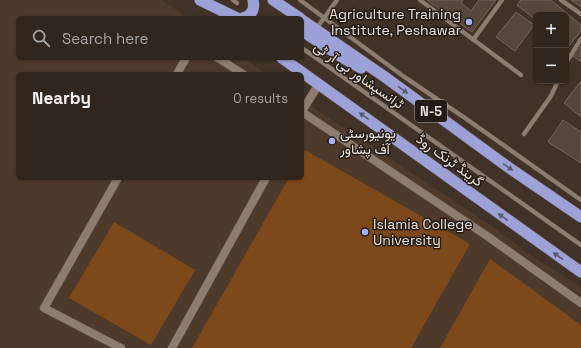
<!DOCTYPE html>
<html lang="en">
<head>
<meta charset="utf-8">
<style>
	:root { --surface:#30261d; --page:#3c322a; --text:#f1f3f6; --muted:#a8a5a4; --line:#4b433b }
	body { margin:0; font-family:"Space Grotesk",Vazirmatn,sans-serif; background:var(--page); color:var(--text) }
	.controls { position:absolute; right:12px; top:12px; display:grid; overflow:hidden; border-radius:6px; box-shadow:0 1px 3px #0004 }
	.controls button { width:36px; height:36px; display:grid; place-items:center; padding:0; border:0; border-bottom:1px solid var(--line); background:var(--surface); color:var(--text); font:20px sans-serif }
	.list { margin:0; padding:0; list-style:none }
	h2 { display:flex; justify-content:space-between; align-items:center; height:52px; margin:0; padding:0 16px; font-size:17px }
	h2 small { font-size:13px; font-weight:400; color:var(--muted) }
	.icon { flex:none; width:22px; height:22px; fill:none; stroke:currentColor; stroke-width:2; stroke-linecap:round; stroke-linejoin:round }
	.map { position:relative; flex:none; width:581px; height:348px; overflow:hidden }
	.search { position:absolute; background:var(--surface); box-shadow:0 1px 3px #0004; left:16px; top:16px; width:288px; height:44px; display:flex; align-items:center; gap:10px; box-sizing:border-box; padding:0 14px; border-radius:6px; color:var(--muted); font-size:15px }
	.panel { position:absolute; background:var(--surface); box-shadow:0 1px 3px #0004; left:16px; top:72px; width:288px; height:108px; border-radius:6px }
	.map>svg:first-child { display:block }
</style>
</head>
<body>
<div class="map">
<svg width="581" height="348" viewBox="0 0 581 348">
	<rect width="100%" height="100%" fill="#403227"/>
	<path fill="#4e3a2b" d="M 0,0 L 162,0 L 188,18 L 18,18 L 18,58 L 244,58 L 266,74 L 18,74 L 18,178 L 302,178 L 302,100 L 489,224 L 533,257 L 581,287 L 581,348 L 0,348 Z"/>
	<path fill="#7e491a" d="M 305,150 L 470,244 L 411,348 L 192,348 L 289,178 L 302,178 L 302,155 Z
		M 114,222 L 195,270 L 151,345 L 69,298 Z
		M 490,259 L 581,325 L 581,348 L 440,348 Z"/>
	<path fill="#56473c" stroke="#75655a" d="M 427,0 L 463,0 L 461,3 L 471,11 L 479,0 L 496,0 L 472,32 Z
		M 521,0 L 551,0 L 581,25 L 581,31 L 568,47 L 566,45 L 566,15 L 536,15 L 536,20 L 517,5 Z
		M 571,0 L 581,0 L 581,7 Z
		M 516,12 L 534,25 L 515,51 L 496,37 Z
		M 581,46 L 581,62 L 573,56 Z
		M 581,81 L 581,117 L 564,103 Z
		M 563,120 L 581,132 L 581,163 L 548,142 Z"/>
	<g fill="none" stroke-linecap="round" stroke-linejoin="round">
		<g stroke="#594e45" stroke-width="5">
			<path id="service" d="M 233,0 L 237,3
				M 300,0 L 403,76 L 465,118 L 581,200
				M 420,0 L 521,75
				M 561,0 L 581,14
				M 316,29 L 337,0
				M 473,40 L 502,0
				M 302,48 L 581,245
				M 566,63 L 581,39
				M 524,134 L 551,96 L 558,81"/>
		</g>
		<g stroke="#594e45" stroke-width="9">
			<path id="minor" d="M 218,58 L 243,74
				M 177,74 L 186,58
				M 302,111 L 319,84
				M 302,112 L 487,236 L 581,303
				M 118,178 L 44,308 L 121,348
				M 172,348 L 266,178"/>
		</g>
		<g stroke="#594e45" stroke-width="12">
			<path id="trunk" d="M 200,0 L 237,18
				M 273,0 L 300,18
				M 243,18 C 252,15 255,9 253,0
				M 302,20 L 385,77 L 508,167 L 581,217
				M 302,31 L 343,58 L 361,68
				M 282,58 L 581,272"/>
		</g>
		<use href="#service" stroke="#8d7c70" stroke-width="4"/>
		<use href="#minor" stroke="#8d7c70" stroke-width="8"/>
		<use href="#trunk" stroke="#9ca1d8" stroke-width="11"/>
	</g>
	<defs><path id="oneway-solid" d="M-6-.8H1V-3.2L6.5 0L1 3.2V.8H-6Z"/></defs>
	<g fill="#59576d">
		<use href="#oneway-solid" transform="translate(403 90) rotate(36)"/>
		<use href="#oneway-solid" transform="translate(364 116) rotate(-144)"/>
		<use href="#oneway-solid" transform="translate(508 167) rotate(35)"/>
		<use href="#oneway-solid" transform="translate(503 217) rotate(-144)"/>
		<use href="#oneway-solid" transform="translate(558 256) rotate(-145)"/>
	</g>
	<g fill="#a5b1fc" stroke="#221b16" stroke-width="1.5">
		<circle cx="469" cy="22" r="4"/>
		<circle cx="332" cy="141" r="4"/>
		<circle cx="365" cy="232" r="4"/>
	</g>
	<g text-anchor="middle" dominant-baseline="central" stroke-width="3" stroke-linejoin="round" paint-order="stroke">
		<rect fill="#221b16" stroke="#afa7a1" stroke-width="1" x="415" y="100" width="32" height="22" rx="3"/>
		<g font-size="13" font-weight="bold" fill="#ece3dd">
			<text x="431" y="111">N-5</text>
		</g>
		<g font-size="14" fill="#ece3dd" stroke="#221b16" text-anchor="start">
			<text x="461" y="14" text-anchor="end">Agriculture Training<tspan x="461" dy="16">Institute, Peshawar</tspan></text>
			<text x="340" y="133">یونیورسٹی<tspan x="340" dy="16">آف پشاور</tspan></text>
			<text x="373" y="224">Islamia College<tspan x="373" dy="16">University</tspan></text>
		</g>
		<g font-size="14" fill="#ece3dd" stroke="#221b16">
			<text transform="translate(359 75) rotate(35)">ٹرانسپشاور بی آر ٹی</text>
			<text transform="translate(450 160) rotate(36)">گرینڈ ٹرنک روڈ</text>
		</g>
	</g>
</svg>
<div class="controls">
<button>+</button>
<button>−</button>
</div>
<div class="search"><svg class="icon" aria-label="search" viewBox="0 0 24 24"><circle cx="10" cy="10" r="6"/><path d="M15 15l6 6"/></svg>Search here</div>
<section class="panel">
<h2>Nearby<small>0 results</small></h2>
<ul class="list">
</ul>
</section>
</div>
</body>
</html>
